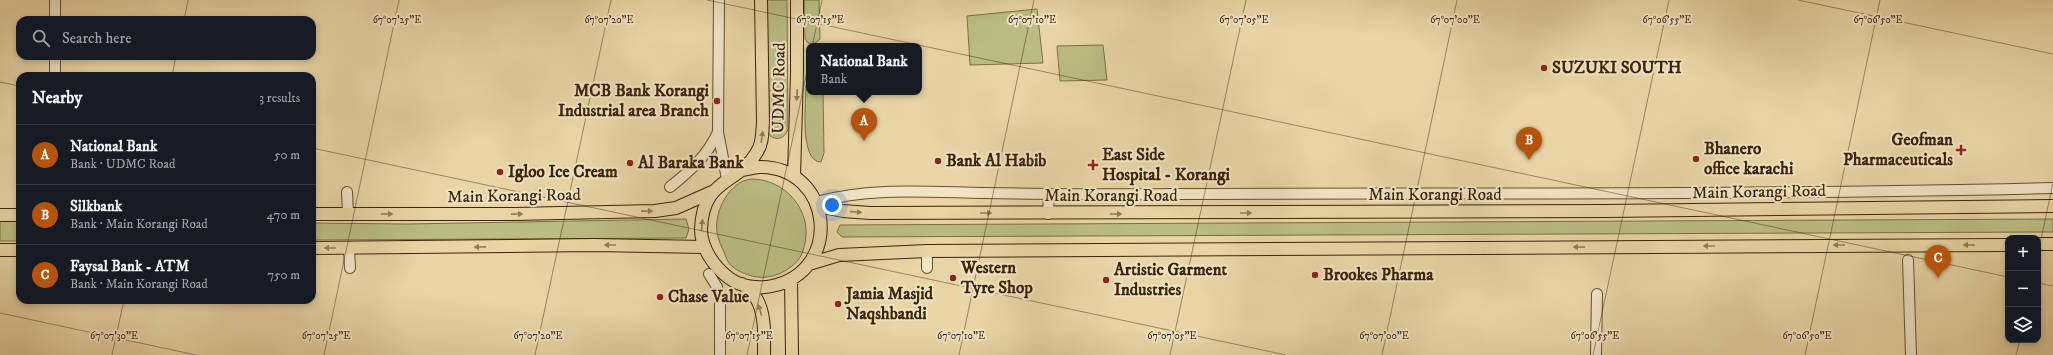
<!DOCTYPE html>
<html lang="en">
<head>
<meta charset="utf-8">
<style>
	:root { --surface:#171b24; --page:#242831; --text:#f1f3f6; --muted:#9ea1a6; --line:#363941; --accent:#b45309 }
	body { margin:0; font-family:"IM FELL DW Pica",serif; background:var(--page); color:var(--text) }
	.controls { position:absolute; right:12px; bottom:12px; display:grid; overflow:hidden; border-radius:8px; box-shadow:0 2px 6px #0003 }
	.controls button { width:36px; height:36px; display:grid; place-items:center; padding:0; border:0; border-bottom:1px solid var(--line); background:var(--surface); color:var(--text); font:20px sans-serif }
	.you { position:absolute; left:832px; top:205px; width:14px; height:14px; margin:-10px; border:3px solid #fff; border-radius:50%; background:#1a73e8; box-shadow:0 0 0 6px #1a73e833 }
	.badge { display:grid; place-items:center; width:26px; height:26px; border-radius:50%; background:var(--accent); color:#fff; font-size:13px; font-weight:700 }
	.pin { position:absolute; translate:-50% -33px; filter:drop-shadow(0 1px 2px #0008) }
	.pin::after { content:''; position:absolute; top:21px; width:14px; height:12px; background:inherit; clip-path:polygon(0 0,100% 0,50% 100%) }
	.popup { position:absolute; left:806px; top:43px; width:116px; height:52px; box-sizing:border-box; display:grid; place-content:center; border-radius:8px; background:var(--surface); filter:drop-shadow(0 1px 3px #0005); font-size:13px; white-space:nowrap; color:var(--muted) }
	.popup b { font-size:15px; color:var(--text) }
	.popup::after { content:''; position:absolute; left:50%; top:100%; margin-left:-8px; border:8px solid transparent; border-top-color:var(--surface) }
	.list { margin:0; padding:0; list-style:none }
	h2 { display:flex; justify-content:space-between; align-items:center; height:52px; margin:0; padding:0 16px; font-size:17px }
	h2 small { font-size:13px; font-weight:400; color:var(--muted) }
	.list li { display:grid; grid-template-columns:26px 1fr auto; gap:12px; align-items:center; box-sizing:border-box; height:60px; padding:0 16px; border-top:1px solid var(--line) }
	.list b { display:block; font-size:15px; white-space:nowrap }
	.list p { margin:0; font-size:13px; white-space:nowrap; color:var(--muted) }
	.list em { font-size:13px; font-style:normal; color:var(--muted) }
	.icon { flex:none; width:22px; height:22px; fill:none; stroke:currentColor; stroke-width:2; stroke-linecap:round; stroke-linejoin:round }
	.map { position:relative; flex:none; width:2053px; height:355px; overflow:hidden }
	.search { position:absolute; background:var(--surface); box-shadow:0 2px 6px #0003; left:16px; top:16px; width:300px; height:44px; display:flex; align-items:center; gap:10px; box-sizing:border-box; padding:0 14px; border-radius:12px; color:var(--muted); font-size:15px }
	.panel { position:absolute; background:var(--surface); box-shadow:0 2px 6px #0003; left:16px; top:72px; width:300px; height:232px; border-radius:12px }
	.map>svg:first-child { display:block }
</style>
</head>
<body>
<div class="map">
<svg width="2053" height="355" viewBox="0 0 2053 355">
	<rect width="100%" height="100%" fill="#e8d4a5"/>
	<filter id="stains"><feTurbulence type="fractalNoise" baseFrequency=".005" numOctaves="4"/><feColorMatrix values="0 0 0 0 .2 0 0 0 0 .09 0 0 0 0 .02 0 0 0 .5 -.17"/></filter>
	<radialGradient id="worn" r=".72"><stop offset=".6" stop-color="#630" stop-opacity="0"/><stop offset="1" stop-color="#630" stop-opacity=".3"/></radialGradient>
	<path fill="#babc83" stroke="#7a7044" d="M 766,0 L 787,0 L 788,129 C 785,140 773,142 767,132 Z
		M 804,0 L 819,0 L 820,39 L 814,44 L 808,43 L 805,39 Z
		M 1037,9 L 1043,63 L 970,65 L 967,16 Z
		M 1103,45 L 1107,80 L 1060,81 L 1057,46 Z
		M 809,82 L 809,92 L 823,92 L 824,153 L 821,162 C 799,162 806,101 806,85 Z
		M 751,179 C 785,179 812,210 805,243 C 803,253 800,260 792,266 C 781,275 766,280 752,276 C 746,274 739,272 733,267 C 728,264 726,257 724,252 C 721,246 718,239 717,232 C 714,211 729,182 751,179 Z
		M 686,219 L 689,229 L 686,238 L 312,240 L 312,223 L 408,224 Z
		M 2053,219 L 2053,232 L 842,237 L 837,232 L 840,225 Z
		M 0,221 L 20,221 L 20,241 L 0,241 Z"/>
	<g fill="none" stroke-linecap="round" stroke-linejoin="round">
		<g stroke="#664f2d" stroke-width="12">
			<path id="minor" d="M 55,20 L 55,0
				M 55,76 L 55,56
				M 718,132 L 727,179
				M 670,187 C 690,171 708,155 718,132 L 719,0
				M 347,192 L 348,213
				M 816,202 C 870,187 928,192 983,193 C 1045,194 1108,195 1170,194 C 1464,193 1759,195 2053,188
				M 1048,214 L 1049,194
				M 349,248 L 350,268
				M 1908,260 L 1911,355
				M 927,268 L 927,251
				M 709,274 L 717,287 L 720,300 L 720,355
				M 1596,355 L 1597,294"/>
		</g>
		<g stroke="#3b2305" stroke-width="14">
			<path id="major" d="M 742,170 C 748,169 755,167 760,167 C 833,167 844,271 772,286 C 758,289 741,287 729,278 C 714,267 701,248 701,229 C 703,177 737,186 757,152 C 763,143 762,133 763,122 L 761,0
				M 794,176 L 797,73 L 797,0
				M 818,206 L 843,211 L 870,213 L 1605,211 L 2053,206
				M 312,214 L 514,214 L 655,211 L 676,208 L 712,192
				M 0,215 L 20,215
				M 2038,244 L 2053,244
				M 312,248 L 594,245 L 705,247
				M 0,250 L 20,250
				M 809,264 L 839,255 L 927,251 L 2008,245
				M 791,279 L 792,355
				M 742,284 C 747,289 753,293 756,298 C 766,314 764,337 764,355"/>
		</g>
		<use href="#minor" stroke="#f0e3c4" stroke-width="10"/>
		<use href="#major" stroke="#e8d4a5" stroke-width="12"/>
	</g>
	<defs><path id="oneway-solid" d="M-6-.8H1V-3.2L6.5 0L1 3.2V.8H-6Z"/></defs>
	<g fill="#927c55">
		<use href="#oneway-solid" transform="translate(797 95) rotate(92)"/>
		<use href="#oneway-solid" transform="translate(762 137) rotate(-82)"/>
		<use href="#oneway-solid" transform="translate(647 211) rotate(-1)"/>
		<use href="#oneway-solid" transform="translate(856 212) rotate(4)"/>
		<use href="#oneway-solid" transform="translate(986 213)"/>
		<use href="#oneway-solid" transform="translate(1246 213)"/>
		<use href="#oneway-solid" transform="translate(387 214) rotate(1)"/>
		<use href="#oneway-solid" transform="translate(517 214) rotate(-1)"/>
		<use href="#oneway-solid" transform="translate(1116 214)"/>
		<use href="#oneway-solid" transform="translate(702 225) rotate(-86)"/>
		<use href="#oneway-solid" transform="translate(610 245) rotate(-180)"/>
		<use href="#oneway-solid" transform="translate(1839 245) rotate(180)"/>
		<use href="#oneway-solid" transform="translate(1969 245) rotate(180)"/>
		<use href="#oneway-solid" transform="translate(1709 246) rotate(180)"/>
		<use href="#oneway-solid" transform="translate(480 247) rotate(179)"/>
		<use href="#oneway-solid" transform="translate(1579 247) rotate(180)"/>
		<use href="#oneway-solid" transform="translate(330 248) rotate(180)"/>
		<use href="#oneway-solid" transform="translate(760 310) rotate(-106)"/>
	</g>
	<path fill="none" stroke="#3b2305" stroke-width="1" stroke-opacity="0.45" d="M 707,0 L 2008,277M 1798,0 L 2053,54M 184,20 L 188,0M 172,76 L 176,56M 0,82 L 20,86M 312,148 L 1286,355M 2038,253 L 2053,183M 2038,283 L 2053,286M 0,313 L 196,355M 112,355 L 124,300M 324,355 L 399,0M 535,355 L 611,0M 747,355 L 822,0M 959,355 L 1034,0M 1170,355 L 1246,0M 1382,355 L 1457,0M 1593,355 L 1669,0M 1805,355 L 1880,0M 2016,355 L 2020,340"/>
	<g fill="#8f2418" stroke="#f0e3c4" stroke-width="1.5">
		<circle cx="1544" cy="68" r="4"/>
		<circle cx="717" cy="101" r="4"/>
		<path d="M1959 144h4v4h4v4h-4v4h-4v-4h-4v-4h4z"/>
		<circle cx="1696" cy="159" r="4"/>
		<circle cx="938" cy="161" r="4"/>
		<circle cx="630" cy="163" r="4"/>
		<path d="M1091 159h4v4h4v4h-4v4h-4v-4h-4v-4h4z"/>
		<circle cx="500" cy="172" r="4"/>
		<circle cx="1315" cy="275" r="4"/>
		<circle cx="953" cy="278" r="4"/>
		<circle cx="1106" cy="280" r="4"/>
		<circle cx="660" cy="297" r="4"/>
		<circle cx="838" cy="304" r="4"/>
	</g>
	<g text-anchor="middle" dominant-baseline="central" stroke-width="4" stroke-linejoin="round" paint-order="stroke">
		<g font-size="17" font-weight="bold" fill="#3b2305" stroke="#f0e3c4" text-anchor="start">
			<text x="1552" y="68">SUZUKI SOUTH</text>
			<text x="709" y="91" text-anchor="end">MCB Bank Korangi<tspan x="709" dy="20">Industrial area Branch</tspan></text>
			<text x="1953" y="140" text-anchor="end">Geofman<tspan x="1953" dy="20">Pharmaceuticals</tspan></text>
			<text x="1704" y="149">Bhanero<tspan x="1704" dy="20">office karachi</tspan></text>
			<text x="1102" y="155">East Side<tspan x="1102" dy="20">Hospital - Korangi</tspan></text>
			<text x="946" y="161">Bank Al Habib</text>
			<text x="638" y="163">Al Baraka Bank</text>
			<text x="508" y="172">Igloo Ice Cream</text>
			<text x="961" y="268">Western<tspan x="961" dy="20">Tyre Shop</tspan></text>
			<text x="1114" y="270">Artistic Garment<tspan x="1114" dy="20">Industries</tspan></text>
			<text x="1323" y="275">Brookes Pharma</text>
			<text x="846" y="294">Jamia Masjid<tspan x="846" dy="20">Naqshbandi</tspan></text>
			<text x="668" y="297">Chase Value</text>
		</g>
		<g font-size="17" fill="#3b2305" stroke="#f0e3c4">
			<text transform="translate(779 88) rotate(-89)">UDMC Road</text>
			<text transform="translate(1759 192) rotate(-1)">Main Korangi Road</text>
			<text x="1435" y="195">Main Korangi Road</text>
			<text transform="translate(514 196) rotate(-1)">Main Korangi Road</text>
			<text x="1111" y="196">Main Korangi Road</text>
		</g>
	</g>
	<g font-size="10" text-anchor="middle" fill="#3b2305" stroke="#f0e3c4" stroke-width="4" stroke-linejoin="round" paint-order="stroke">
		<text x="397" y="23">67°07'25"E</text>
		<text x="609" y="23">67°07'20"E</text>
		<text x="820" y="23">67°07'15"E</text>
		<text x="1032" y="23">67°07'10"E</text>
		<text x="1244" y="23">67°07'05"E</text>
		<text x="1455" y="23">67°07'00"E</text>
		<text x="1667" y="23">67°06'55"E</text>
		<text x="1878" y="23">67°06'50"E</text>
		<text x="114" y="339">67°07'30"E</text>
		<text x="326" y="339">67°07'25"E</text>
		<text x="538" y="339">67°07'20"E</text>
		<text x="749" y="339">67°07'15"E</text>
		<text x="961" y="339">67°07'10"E</text>
		<text x="1172" y="339">67°07'05"E</text>
		<text x="1384" y="339">67°07'00"E</text>
		<text x="1595" y="339">67°06'55"E</text>
		<text x="1807" y="339">67°06'50"E</text>
	</g>
	<rect width="100%" height="100%" filter="url(#stains)"/>
	<rect width="100%" height="100%" fill="url(#worn)"/>
</svg>
<div class="controls">
<button>+</button>
<button>−</button>
<button><svg class="icon" aria-label="layers" viewBox="0 0 24 24"><path d="M12 4l9 5-9 5-9-5zM3 14l9 5 9-5"/></svg></button>
</div>
<div class="you"></div>
<div class="pin badge" style="left:864px;top:141px">A</div>
<div class="popup"><b>National Bank</b>Bank</div>
<div class="pin badge" style="left:1529px;top:160px">B</div>
<div class="pin badge" style="left:1938px;top:278px">C</div>
<div class="search"><svg class="icon" aria-label="search" viewBox="0 0 24 24"><circle cx="10" cy="10" r="6"/><path d="M15 15l6 6"/></svg>Search here</div>
<section class="panel">
<h2>Nearby<small>3 results</small></h2>
<ul class="list">
<li><span class="badge">A</span><div><b>National Bank</b><p>Bank · UDMC Road</p></div><em>50 m</em></li>
<li><span class="badge">B</span><div><b>Silkbank</b><p>Bank · Main Korangi Road</p></div><em>470 m</em></li>
<li><span class="badge">C</span><div><b>Faysal Bank - ATM</b><p>Bank · Main Korangi Road</p></div><em>750 m</em></li>
</ul>
</section>
</div>
</body>
</html>
